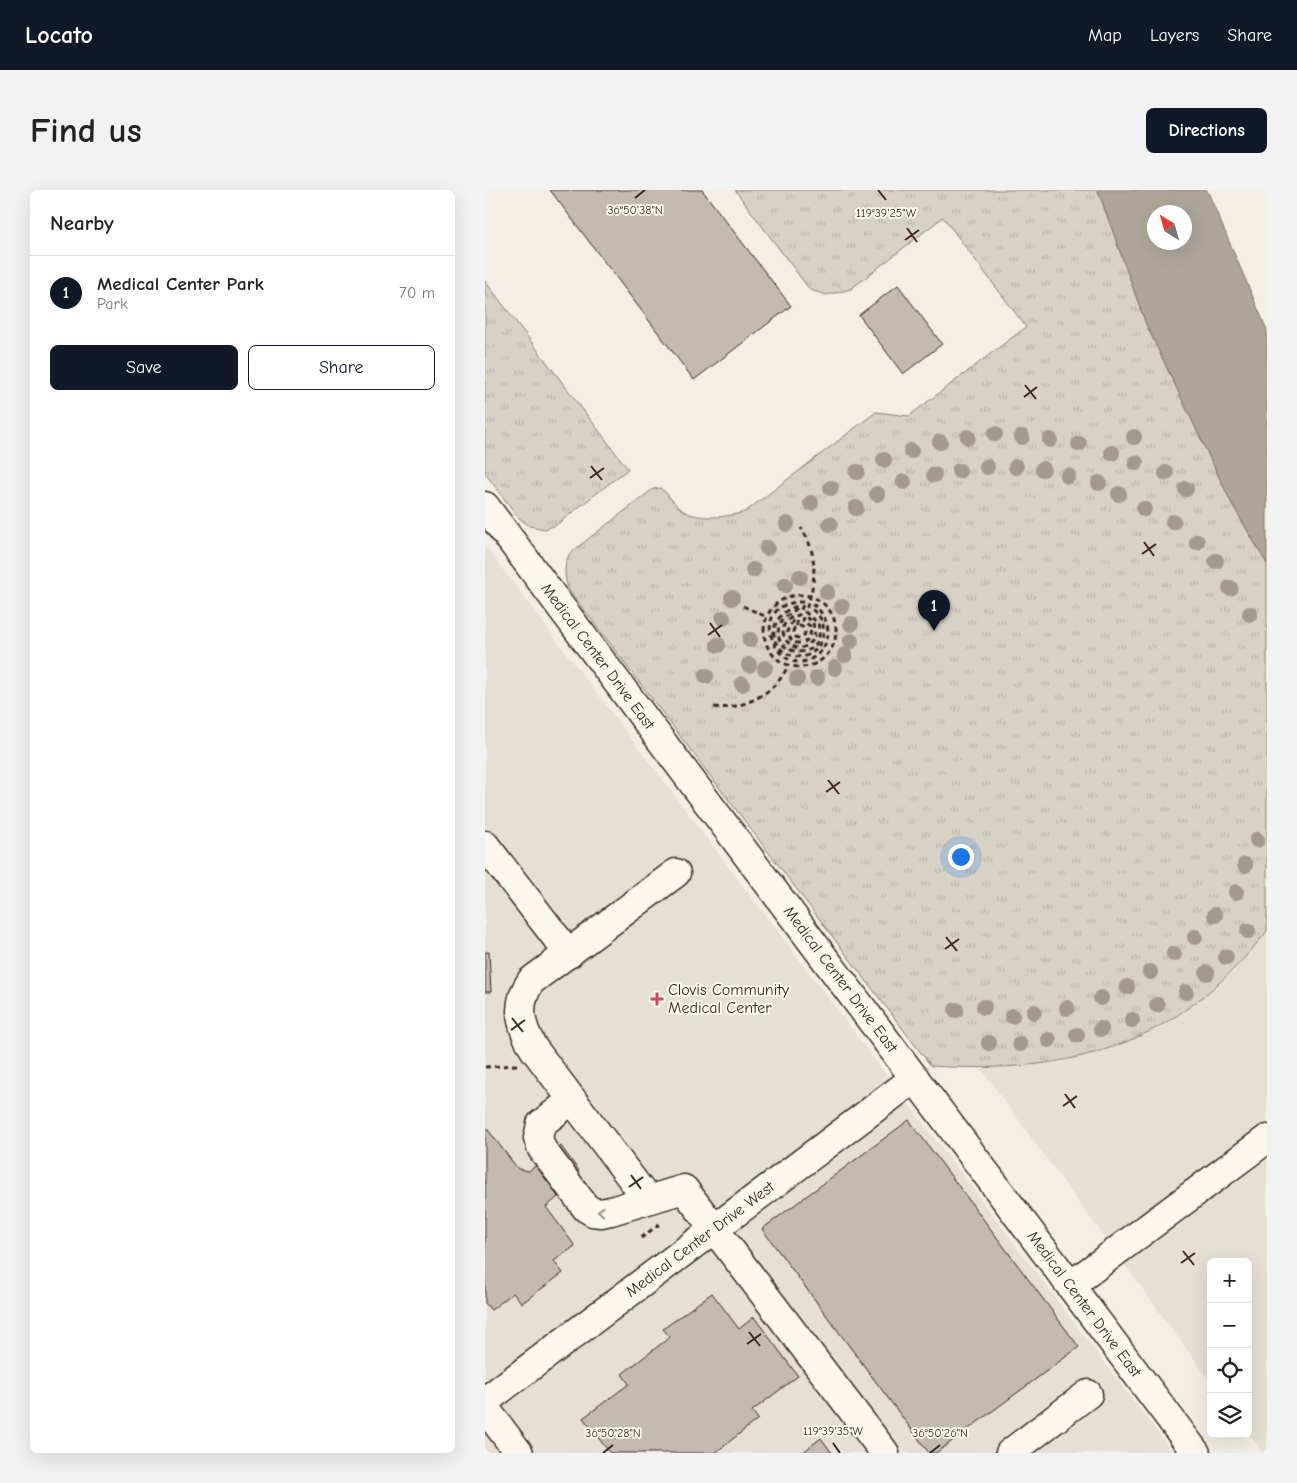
<!DOCTYPE html>
<html lang="en">
<head>
<meta charset="utf-8">
<style>
	:root { --surface:#fff; --page:#f2f2f2; --text:#222; --muted:#767676; --line:#e0e0e0; --accent:#111827 }
	body { margin:0; font-family:"Comic Neue",sans-serif; background:var(--page); color:var(--text) }
	.controls { position:absolute; right:15px; bottom:15px; display:grid; overflow:hidden; border-radius:8px; box-shadow:0 5px 20px #0002 }
	.controls button { width:45px; height:45px; display:grid; place-items:center; padding:0; border:0; border-bottom:1px solid var(--line); background:var(--surface); color:var(--text); font:25px sans-serif }
	.compass { position:absolute; left:662px; top:15px; width:45px; height:45px; border-radius:50%; background:var(--surface); box-shadow:0 5px 20px #0002; rotate:323deg }
	.you { position:absolute; left:475px; top:666px; width:18px; height:18px; margin:-12px; border:4px solid #fff; border-radius:50%; background:#1a73e8; box-shadow:0 0 0 8px #1a73e833 }
	.badge { display:grid; place-items:center; width:32px; height:32px; border-radius:50%; background:var(--accent); color:#fff; font-size:16px; font-weight:700 }
	.pin { position:absolute; translate:-50% -41px; filter:drop-shadow(0 1px 2px #0008) }
	.pin::after { content:''; position:absolute; top:26px; width:18px; height:15px; background:inherit; clip-path:polygon(0 0,100% 0,50% 100%) }
	.list { margin:0; padding:0; list-style:none }
	h2 { display:flex; justify-content:space-between; align-items:center; height:65px; margin:0; padding:0 20px; font-size:21px }
	h2 small { font-size:16px; font-weight:400; color:var(--muted) }
	.list li { display:grid; grid-template-columns:32px 1fr auto; gap:15px; align-items:center; box-sizing:border-box; height:75px; padding:0 20px; border-top:1px solid var(--line) }
	.list b { display:block; font-size:19px; white-space:nowrap }
	.list p { margin:0; font-size:16px; white-space:nowrap; color:var(--muted) }
	.list em { font-size:16px; font-style:normal; color:var(--muted) }
	.actions { display:flex; gap:10px; padding:15px 20px }
	.actions a { flex:1; padding:11px 0; border:1px solid var(--accent); border-radius:8px; text-align:center; font-size:18px; color:var(--accent) }
	.actions .main { background:var(--accent); color:#fff }
	.icon { flex:none; width:28px; height:28px; fill:none; stroke:currentColor; stroke-width:2; stroke-linecap:round; stroke-linejoin:round }
	.map { position:relative; flex:none; width:782px; height:1263px; overflow:hidden; border-radius:8px }
	header { display:flex; align-items:center; gap:30px; box-sizing:border-box; height:70px; padding:0 25px; background:var(--accent); color:#fff }
	header strong { font-size:24px }
	nav { display:flex; gap:28px; margin-inline-start:auto; font-size:18px }
	.intro { display:flex; align-items:center; justify-content:space-between; box-sizing:border-box; height:120px; padding:0 30px }
	h1 { margin:0; font-size:35px }
	.button { padding:12px 22px; border-radius:8px; background:var(--accent); color:#fff; font-size:18px; font-weight:700 }
	main { display:flex; gap:30px; padding:0 30px }
	aside { flex:1; background:var(--surface); border-radius:8px; box-shadow:0 5px 20px #0002 }
	.map>svg:first-child { display:block }
</style>
</head>
<body>
<header>
<strong>Locato</strong>
<nav><a>Map</a><a>Layers</a><a>Share</a></nav>
</header>
<div class="intro"><h1>Find us</h1><a class="button">Directions</a></div>
<main>
<aside>
<h2>Nearby<small></small></h2>
<ul class="list">
<li><span class="badge">1</span><div><b>Medical Center Park</b><p>Park</p></div><em>70 m</em></li>
</ul>
<div class="actions"><a class="main">Save</a><a>Share</a></div>
</aside>
<div class="map">
<svg width="782" height="1263" viewBox="0 0 782 1263">
	<defs>
		<pattern id="park-tufts" width="24" height="20" patternUnits="userSpaceOnUse" patternTransform="scale(1.25)"><rect width="24" height="20" fill="#d8d1c6"/><path d="M3 7l-1-3M5 7V3M7 7l1-3M15 17l-1-3M17 17v-4M19 17l1-3" fill="none" stroke="#bab4aa"/></pattern>
	</defs>
	<rect width="100%" height="100%" fill="#f3efe4"/>
	<filter id="ink" filterUnits="userSpaceOnUse"><feTurbulence type="fractalNoise" baseFrequency=".02" numOctaves="2"/><feDisplacementMap in="SourceGraphic" scale="10" xChannelSelector="R" yChannelSelector="G"/><feConvolveMatrix kernelMatrix="1 2 1 2 8 2 1 2 1" color-interpolation-filters="sRGB"/></filter>
	<g filter="url(#ink)">
		<path fill="#e5dfd4" d="M 0,356 L 688,1263 L 0,1263 Z
			M 782,741 L 782,1263 L 778,1263 L 763,1243 L 763,1072 L 726,1072 L 726,1192 L 496,879 L 574,873 L 637,854 L 669,838 L 698,822 L 724,803 L 748,782 Z"/>
		<path fill="url(#park-tufts)" stroke="#8a7e72" d="M 250,0 L 613,0 L 661,134 L 746,312 L 782,374 L 782,741 C 692,856 587,885 446,876 L 84,400 C 79,388 78,375 85,363 L 168,299 L 175,298 C 184,304 188,314 197,320 C 213,331 243,327 260,322 L 391,222 L 424,226 L 541,137 L 458,27 L 366,99 L 342,105 L 325,100 Z
			M 0,91 L 143,279 L 71,335 L 60,339 L 44,336 L 33,327 L 0,283 Z"/>
		<path fill="#afa69a" stroke="#817468" fill-rule="evenodd" d="M 613,0 L 722,0 L 782,140 L 782,374 L 746,312 L 661,134 ZM 669,22 L 699,22 L 699,52 L 669,52 Z"/>
		<path fill="#c3bbb0" stroke="#3b2a1e" d="M 65,0 L 217,0 L 306,116 L 209,190 Z
			M 413,95 L 457,154 L 418,184 L 374,125 Z
			M 0,762 L 4,762 L 6,802 L 0,802 Z
			M 424,930 L 594,1157 L 451,1263 L 444,1263 L 277,1039 Z
			M 0,936 L 33,979 L 44,981 L 76,956 L 94,981 L 68,999 L 73,1007 L 61,1017 L 90,1056 L 69,1071 L 78,1083 L 37,1113 L 28,1103 L 6,1120 L 0,1113 Z
			M 227,1103 L 254,1139 L 269,1127 L 313,1186 L 267,1221 L 273,1229 L 230,1263 L 125,1263 L 98,1228 L 144,1194 L 137,1184 L 185,1147 L 178,1139 Z
			M 336,1248 L 347,1263 L 317,1263 Z"/>
		<g fill="none" stroke-linecap="round" stroke-linejoin="round">
			<g stroke="#3b2a1e" stroke-width="31">
				<g id="minor">
					<path id="s1" d="M 0,316 L 711,1263"/>
					<path d="M 0,655 L 84,764"/>
					<path d="M 87,910 L 56,934 L 53,948 L 57,959 L 101,1018 L 108,1022 L 116,1023 L 126,1021 L 199,999 L 400,1263"/>
					<path d="M 162,1009 L 49,859 C 35,836 30,815 46,791 L 191,683"/>
					<path d="M 586,1095 L 782,949"/>
					<path id="s2" d="M 0,1211 L 430,888"/>
					<path d="M 0,1218 L 34,1263"/>
					<path d="M 525,1263 L 603,1204"/>
				</g>
			</g>
			<path stroke="#3b2a1e" stroke-width="3" stroke-dasharray="5 4" stroke-linecap="butt" d="M279 441a36 36 0 1 1 72 0a36 36 0 1 1-72 0Z
				M 258,416 L 282,427
				M308 442a6 6 0 1 1 12 0a6 6 0 1 1-12 0Z
				M 312,436 L 311,430 L 308,431 L 302,441 L 307,452 C 319,456 328,449 325,436 L 317,430 L 319,426 L 328,432 L 330,447 C 311,478 278,433 314,425 L 319,412 C 254,410 296,502 335,462 C 349,446 343,427 329,415 L 326,419 C 353,435 332,478 303,464 C 278,452 289,421 313,416 C 309,424 299,424 295,434 C 282,467 344,475 333,433 L 320,422 C 331,394 334,364 316,338
				M 229,517 C 257,521 293,502 303,475
				M 0,877 L 32,875
				M 156,1048 L 177,1032"/>
			<use href="#minor" stroke="#fbf7ec" stroke-width="28"/>
		</g>
		<g fill="#a39a8e">
			<circle cx="510" cy="244" r="8"/>
			<circle cx="483" cy="247" r="8"/>
			<circle cx="537" cy="247" r="8"/>
			<circle cx="649" cy="247" r="8"/>
			<circle cx="565" cy="250" r="8"/>
			<circle cx="455" cy="252" r="8"/>
			<circle cx="594" cy="254" r="8"/>
			<circle cx="426" cy="261" r="8"/>
			<circle cx="627" cy="263" r="8"/>
			<circle cx="399" cy="270" r="8"/>
			<circle cx="651" cy="273" r="8"/>
			<circle cx="502" cy="277" r="8"/>
			<circle cx="531" cy="277" r="8"/>
			<circle cx="558" cy="279" r="8"/>
			<circle cx="474" cy="281" r="8"/>
			<circle cx="372" cy="282" r="8"/>
			<circle cx="681" cy="283" r="8"/>
			<circle cx="449" cy="285" r="8"/>
			<circle cx="583" cy="286" r="8"/>
			<circle cx="419" cy="292" r="8"/>
			<circle cx="614" cy="293" r="8"/>
			<circle cx="346" cy="298" r="8"/>
			<circle cx="701" cy="299" r="8"/>
			<circle cx="392" cy="304" r="8"/>
			<circle cx="634" cy="304" r="8"/>
			<circle cx="326" cy="313" r="8"/>
			<circle cx="371" cy="318" r="8"/>
			<circle cx="659" cy="319" r="8"/>
			<circle cx="688" cy="332" r="8"/>
			<circle cx="302" cy="334" r="8"/>
			<circle cx="345" cy="334" r="8"/>
			<circle cx="712" cy="352" r="8"/>
			<circle cx="282" cy="358" r="8"/>
			<circle cx="731" cy="371" r="8"/>
			<circle cx="268" cy="380" r="8"/>
			<circle cx="315" cy="387" r="8"/>
			<circle cx="300" cy="395" r="8"/>
			<circle cx="745" cy="398" r="8"/>
			<circle cx="342" cy="402" r="8"/>
			<circle cx="247" cy="408" r="8"/>
			<circle cx="357" cy="417" r="8"/>
			<circle cx="765" cy="424" r="8"/>
			<circle cx="238" cy="428" r="8"/>
			<circle cx="366" cy="434" r="8"/>
			<circle cx="265" cy="450" r="8"/>
			<circle cx="366" cy="451" r="8"/>
			<circle cx="233" cy="455" r="8"/>
			<circle cx="360" cy="465" r="8"/>
			<circle cx="264" cy="475" r="8"/>
			<circle cx="280" cy="478" r="8"/>
			<circle cx="350" cy="478" r="8"/>
			<circle cx="221" cy="486" r="8"/>
			<circle cx="332" cy="488" r="8"/>
			<circle cx="312" cy="489" r="8"/>
			<circle cx="257" cy="494" r="8"/>
			<circle cx="772" cy="650" r="8"/>
			<circle cx="760" cy="675" r="8"/>
			<circle cx="751" cy="702" r="8"/>
			<circle cx="730" cy="725" r="8"/>
			<circle cx="763" cy="741" r="8"/>
			<circle cx="710" cy="747" r="8"/>
			<circle cx="689" cy="764" r="8"/>
			<circle cx="741" cy="767" r="8"/>
			<circle cx="665" cy="782" r="8"/>
			<circle cx="722" cy="783" r="8"/>
			<circle cx="642" cy="797" r="8"/>
			<circle cx="701" cy="802" r="8"/>
			<circle cx="616" cy="808" r="8"/>
			<circle cx="672" cy="815" r="8"/>
			<circle cx="499" cy="817" r="8"/>
			<circle cx="582" cy="818" r="8"/>
			<circle cx="471" cy="820" r="8"/>
			<circle cx="549" cy="822" r="8"/>
			<circle cx="527" cy="826" r="8"/>
			<circle cx="647" cy="830" r="8"/>
			<circle cx="616" cy="839" r="8"/>
			<circle cx="592" cy="845" r="8"/>
			<circle cx="564" cy="850" r="8"/>
			<circle cx="504" cy="853" r="8"/>
			<circle cx="535" cy="854" r="8"/>
		</g>
		<defs><path id="oneway-chevron" d="M-2-3.5L2.5 0L-2 3.5" fill="none" stroke-width="1.6" stroke-linecap="round" stroke-linejoin="round" transform="scale(1.25)"/></defs>
		<use stroke="#9b9085" href="#oneway-chevron" transform="translate(116 1021) rotate(-177)"/>
	</g>
	<path fill="none" stroke="#3b2a1e" stroke-width="2" d="M 393,0 L 401,10M 150,8 L 160,0M 422,38 L 432,52M 420,50 L 434,40M 540,195 L 551,209M 539,207 L 552,197M 106,276 L 117,290M 105,288 L 119,278M 659,352 L 669,366M 657,364 L 671,354M 225,433 L 235,447M 223,445 L 237,435M 343,590 L 354,604M 341,602 L 355,592M 461,747 L 472,761M 460,759 L 474,749M 27,828 L 38,842M 26,840 L 40,830M 580,904 L 590,918M 578,916 L 592,906M 146,985 L 156,999M 144,997 L 158,987M 698,1061 L 709,1075M 696,1073 L 710,1063M 264,1142 L 275,1156M 262,1154 L 276,1144M 348,1253 L 355,1263M 118,1263 L 128,1255M 445,1263 L 455,1255"/>
	<path fill="#d1495b" stroke="#fbf7ec" stroke-width="2" d="M169.5 801.5h5v5h5v5h-5v5h-5v-5h-5v-5h5z"/>
	<g text-anchor="middle" dominant-baseline="central" stroke-width="4" stroke-linejoin="round" paint-order="stroke">
		<g font-size="16" fill="#3b2a1e" stroke="#fbf7ec">
			<text stroke="none"><textPath href="#s1" startOffset="188">Medical Center Drive East</textPath></text>
			<text stroke="none"><textPath href="#s1" startOffset="592">Medical Center Drive East</textPath></text>
			<text stroke="none"><textPath href="#s2" startOffset="269">Medical Center Drive West</textPath></text>
			<text stroke="none"><textPath href="#s1" startOffset="998">Medical Center Drive East</textPath></text>
		</g>
		<g font-size="16" fill="#3b2a1e" stroke="#fbf7ec" text-anchor="start">
			<text x="183" y="800">Clovis Community<tspan x="183" dy="18">Medical Center</tspan></text>
		</g>
	</g>
	<g font-size="12" text-anchor="middle" fill="#3b2a1e" stroke="#fbf7ec" stroke-width="4" stroke-linejoin="round" paint-order="stroke">
		<text x="150" y="24">36°50'38"N</text>
		<text x="401" y="27">119°39'25"W</text>
		<text x="348" y="1245">119°39'35"W</text>
		<text x="128" y="1247">36°50'28"N</text>
		<text x="455" y="1247">36°50'26"N</text>
	</g>
</svg>
<div class="controls">
<button>+</button>
<button>−</button>
<button><svg class="icon" aria-label="locate" viewBox="0 0 24 24"><circle cx="12" cy="12" r="6"/><path d="M12 2v4M12 18v4M2 12h4M18 12h4"/></svg></button>
<button><svg class="icon" aria-label="layers" viewBox="0 0 24 24"><path d="M12 4l9 5-9 5-9-5zM3 14l9 5 9-5"/></svg></button>
</div>
<svg class="compass" viewBox="-18 -18 36 36"><path d="M0-13l5 13h-10z" fill="#e53935"/><path d="M0 13l5-13h-10z" fill="#767676"/></svg>
<div class="you"></div>
<div class="pin badge" style="left:449px;top:441px">1</div>
</div>
</main>
</body>
</html>
